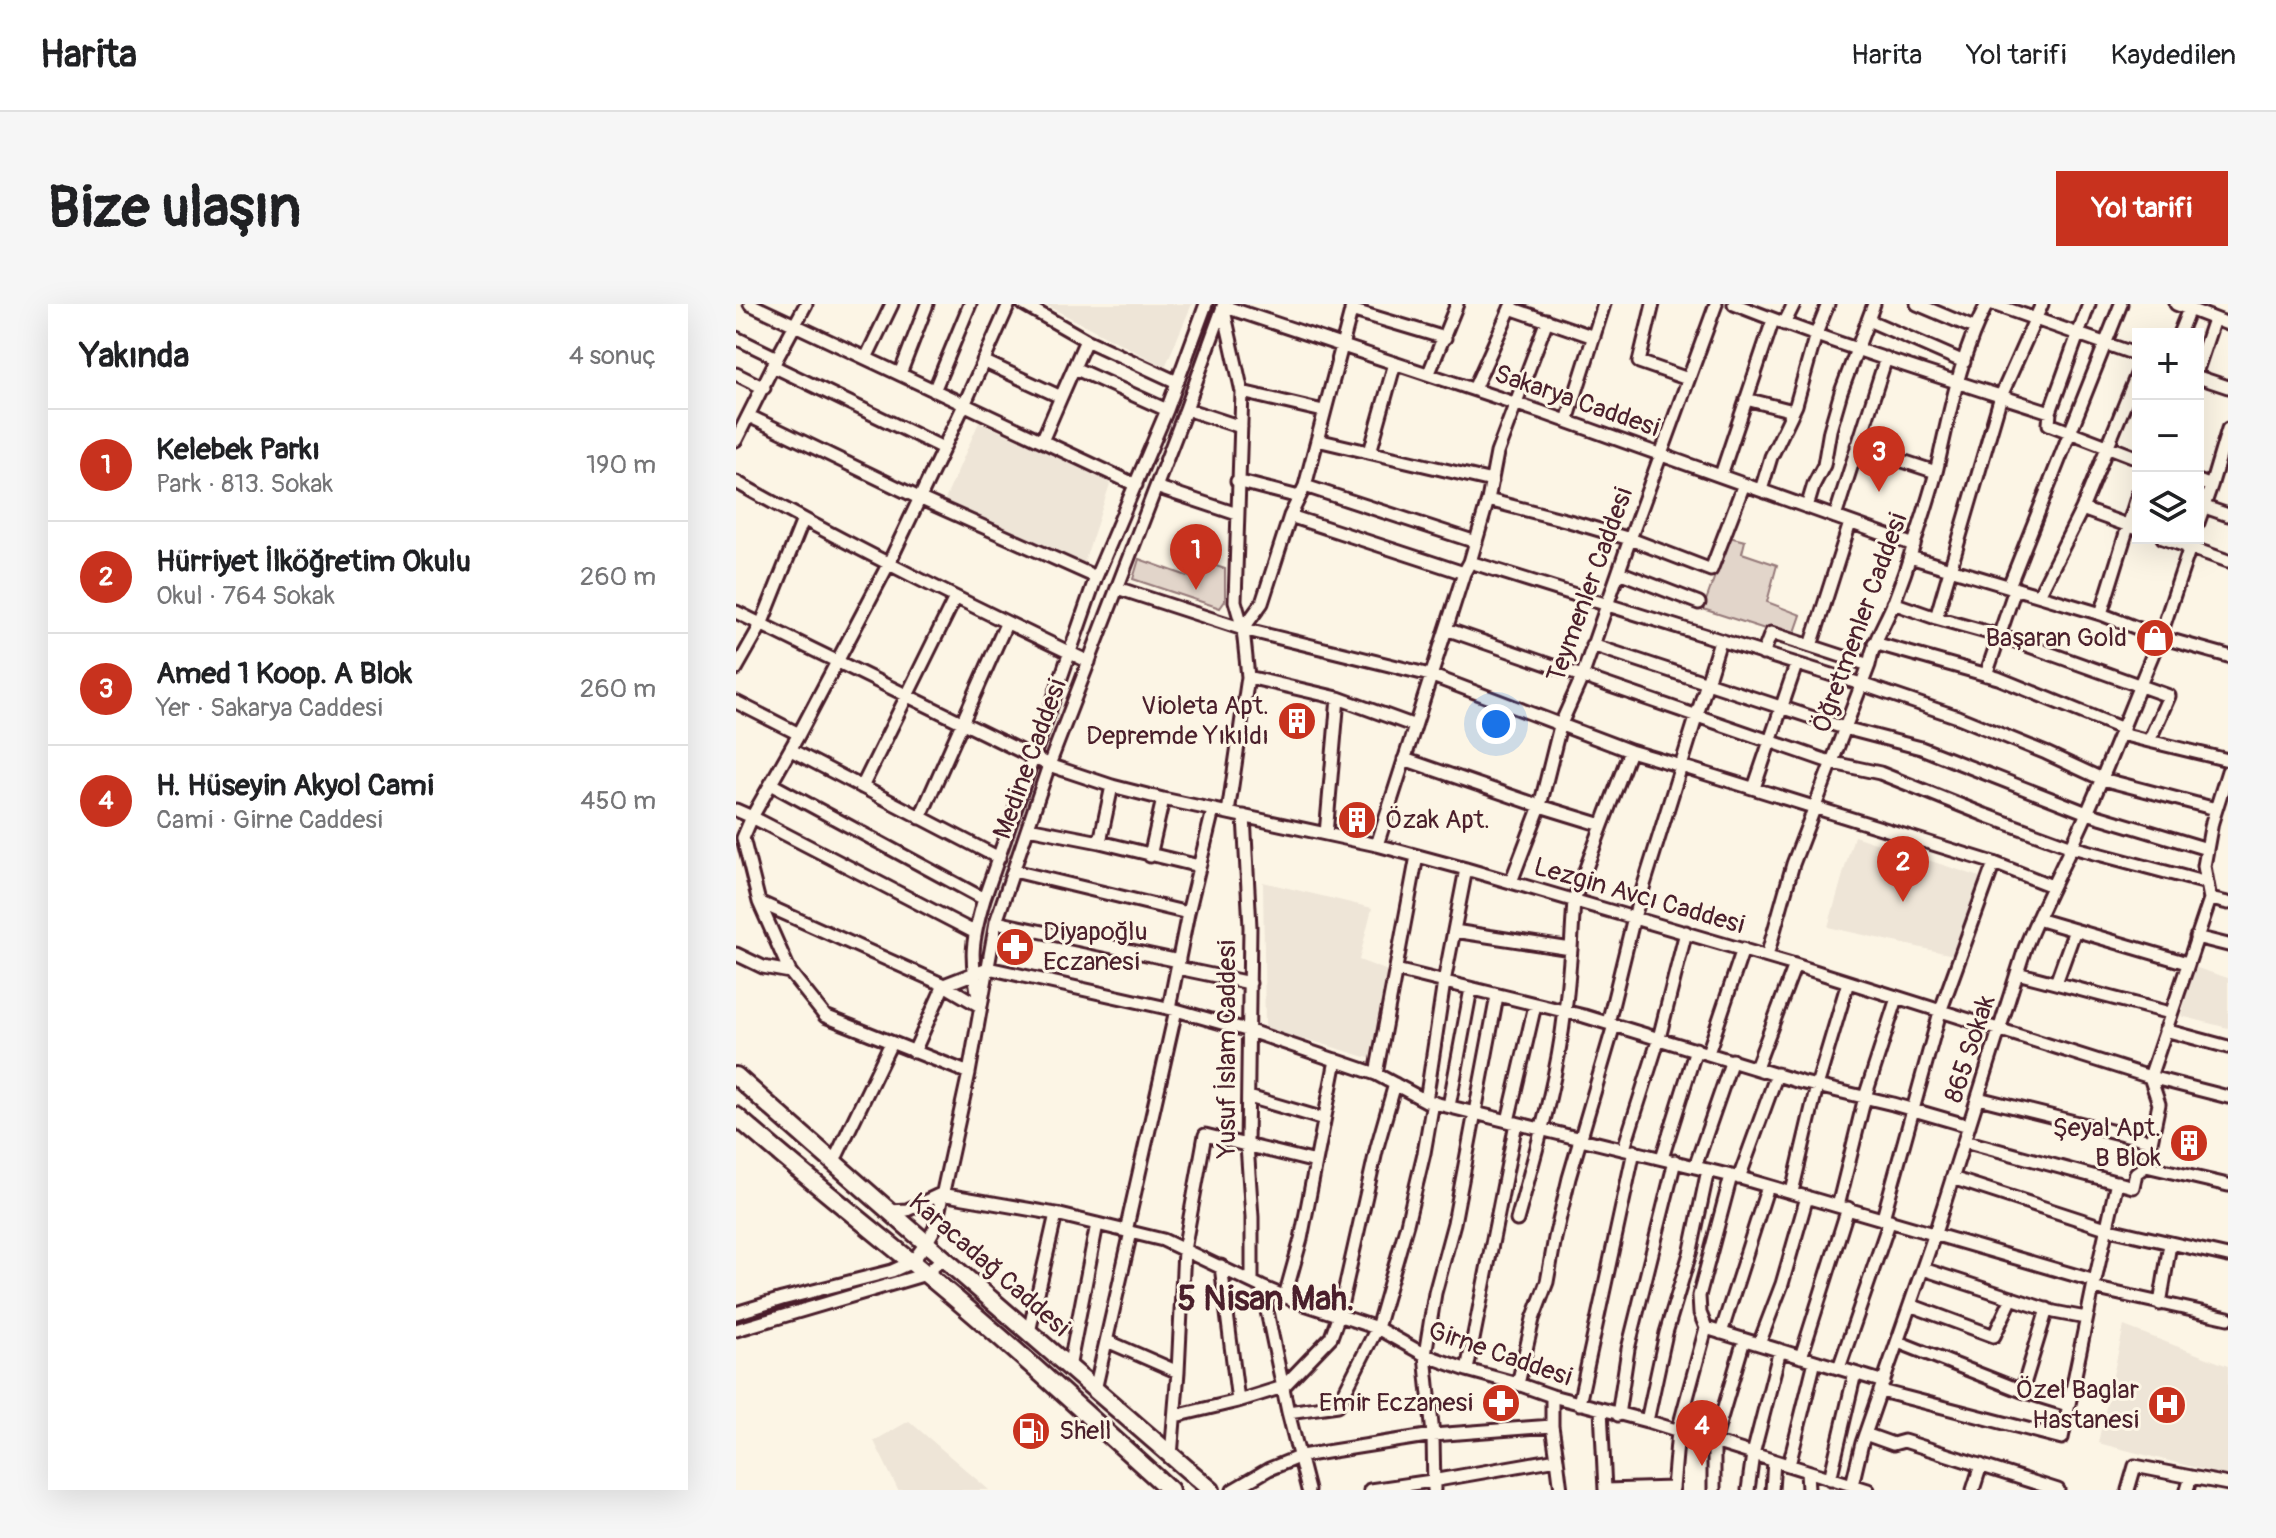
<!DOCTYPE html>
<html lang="tr">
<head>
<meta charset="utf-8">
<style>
	:root { --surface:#fff; --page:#f6f6f6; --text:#202124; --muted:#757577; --line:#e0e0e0; --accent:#c8321e }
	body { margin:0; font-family:Pangolin,sans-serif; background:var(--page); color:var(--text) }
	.controls { position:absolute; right:24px; top:24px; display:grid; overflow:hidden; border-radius:0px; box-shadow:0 8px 32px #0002 }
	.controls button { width:72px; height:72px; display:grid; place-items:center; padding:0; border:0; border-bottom:2px solid var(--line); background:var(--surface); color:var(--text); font:40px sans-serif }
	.you { position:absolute; left:760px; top:420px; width:28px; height:28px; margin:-20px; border:6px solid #fff; border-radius:50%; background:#1a73e8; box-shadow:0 0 0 12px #1a73e833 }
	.badge { display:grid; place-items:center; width:52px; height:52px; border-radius:50%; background:var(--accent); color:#fff; font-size:26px; font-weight:700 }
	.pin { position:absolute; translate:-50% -66px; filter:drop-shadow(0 2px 4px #0008) }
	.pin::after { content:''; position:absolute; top:42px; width:28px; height:24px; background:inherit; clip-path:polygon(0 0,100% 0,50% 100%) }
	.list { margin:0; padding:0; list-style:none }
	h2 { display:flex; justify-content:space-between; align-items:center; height:104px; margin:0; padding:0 32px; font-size:34px }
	h2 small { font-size:26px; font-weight:400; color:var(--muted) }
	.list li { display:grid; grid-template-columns:52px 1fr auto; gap:24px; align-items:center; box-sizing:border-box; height:112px; padding:0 32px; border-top:2px solid var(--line) }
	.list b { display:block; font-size:30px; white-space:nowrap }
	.list p { margin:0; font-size:26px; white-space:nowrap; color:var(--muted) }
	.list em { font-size:26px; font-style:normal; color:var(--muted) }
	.icon { flex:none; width:44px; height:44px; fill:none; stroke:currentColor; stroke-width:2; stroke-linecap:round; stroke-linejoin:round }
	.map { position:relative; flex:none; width:1492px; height:1186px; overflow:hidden; border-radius:0px }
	header { display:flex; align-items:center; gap:48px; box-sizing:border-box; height:112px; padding:0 40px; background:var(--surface); border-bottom:2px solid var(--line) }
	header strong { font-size:38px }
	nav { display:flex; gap:44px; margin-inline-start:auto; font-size:28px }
	.intro { display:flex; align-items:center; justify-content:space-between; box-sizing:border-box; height:192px; padding:0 48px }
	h1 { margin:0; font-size:56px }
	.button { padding:20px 36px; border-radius:0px; background:var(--accent); color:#fff; font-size:28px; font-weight:700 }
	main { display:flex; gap:48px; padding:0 48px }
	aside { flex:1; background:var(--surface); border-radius:0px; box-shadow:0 8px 32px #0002 }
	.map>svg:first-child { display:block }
</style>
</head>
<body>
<header>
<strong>Harita</strong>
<nav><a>Harita</a><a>Yol tarifi</a><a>Kaydedilen</a></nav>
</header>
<div class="intro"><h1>Bize ulaşın</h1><a class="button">Yol tarifi</a></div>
<main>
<aside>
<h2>Yakında<small>4 sonuç</small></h2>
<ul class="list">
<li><span class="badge">1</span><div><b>Kelebek Parkı</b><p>Park · 813. Sokak</p></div><em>190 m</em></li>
<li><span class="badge">2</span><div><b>Hürriyet İlköğretim Okulu</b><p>Okul · 764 Sokak</p></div><em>260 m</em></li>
<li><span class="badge">3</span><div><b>Amed 1 Koop. A Blok</b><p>Yer · Sakarya Caddesi</p></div><em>260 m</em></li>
<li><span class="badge">4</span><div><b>H. Hüseyin Akyol Cami</b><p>Cami · Girne Caddesi</p></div><em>450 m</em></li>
</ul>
</aside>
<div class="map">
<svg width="1492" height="1186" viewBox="0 0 1492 1186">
	<rect width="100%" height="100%" fill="#fcf5e5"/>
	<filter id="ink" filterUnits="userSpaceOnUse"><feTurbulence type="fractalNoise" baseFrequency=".0125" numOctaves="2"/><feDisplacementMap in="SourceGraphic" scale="16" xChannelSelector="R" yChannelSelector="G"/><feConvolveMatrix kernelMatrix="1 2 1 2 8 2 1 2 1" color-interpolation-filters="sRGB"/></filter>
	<g filter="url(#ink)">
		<path fill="#eee5d7" d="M 308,0 L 456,0 L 429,63 Z
			M 243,118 L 375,177 L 348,259 L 208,198 Z
			M 1118,532 L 1244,573 L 1217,651 L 1092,623 Z
			M 527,578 L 636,604 L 623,656 L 652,667 L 636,755 L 580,738 L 529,728 Z
			M 1458,663 L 1492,674 L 1492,724 L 1445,712 Z
			M 1388,1022 L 1492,1062 L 1492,1172 L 1362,1139 Z
			M 173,1117 L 253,1186 L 162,1186 L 138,1137 Z"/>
		<path fill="#e2d5ca" stroke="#967a7a" stroke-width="2" d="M 993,233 L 1009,237 L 1006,249 L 1041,261 L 1031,298 L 1065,311 L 1058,331 L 1029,325 L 967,305 Z
			M 403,255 L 454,273 L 465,257 L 489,265 L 489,297 L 484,304 L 397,275 Z"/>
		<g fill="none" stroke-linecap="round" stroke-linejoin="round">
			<g stroke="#4a1f2b" stroke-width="17">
				<path id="minor" d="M 14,0 L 400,181
					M 287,0 L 350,36 L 441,78
					M 917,0 L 903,58 L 952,75
					M 998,0 C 1101,41 1208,74 1314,108 L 1313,120 L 1402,154
					M 1181,0 L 1238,24
					M 1257,0 L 1402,51
					M 1440,0 L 1492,20
					M 487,2 L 805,108 L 1178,241
					M 487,2 L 506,88 L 499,297 L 507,325
					M 774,4 L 858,33
					M 615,6 L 709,34
					M 1132,16 L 1228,58
					M 1048,20 L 1058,0
					M 1443,30 L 1453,5
					M 0,34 L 41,54
					M 130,54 L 156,0
					M 247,57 L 325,93 L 350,36
					M 37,62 L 207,144
					M 1462,63 L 1478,15
					M 338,64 L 431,106
					M 693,69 L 721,0
					M 0,70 L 28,84
					M 164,70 L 191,0
					M 1462,73 L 1492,83
					M 738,85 L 776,0
					M 198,87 L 234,0
					M 506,88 L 587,107
					M 1010,95 L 1057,107
					M 450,105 L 505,123
					M 1314,108 L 1353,0
					M 13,112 L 183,194 L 360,273
					M 831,117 L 868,0
					M 0,136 L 41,54 L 70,0
					M 581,136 L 756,177
					M 306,137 L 325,93
					M 1121,142 L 1200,168
					M 634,148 L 659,59
					M 985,171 L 1037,16
					M 501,177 L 563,193
					M 1462,177 L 1475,182 L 1492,125
					M 0,178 C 115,243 234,301 353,358
					M 569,182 L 740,238
					M 420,183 L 501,210
					M 1025,186 L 1035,153 L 1060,101 L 1080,30 L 1092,0
					M 752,196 L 833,217 L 894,235 L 975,266 L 1008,180
					M 1463,201 L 1492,211
					M 1071,203 L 1078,180 L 1088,161 L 1094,126 L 1105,88 L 1138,0
					M 1346,205 L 1402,225
					M 554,212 L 728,269
					M 1099,213 L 1150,54
					M 1462,219 L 1475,182
					M 1427,234 L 1492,257
					M 1174,253 L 1365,310 L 1424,333 L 1457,234
					M 734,258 L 1125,380 L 1222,413 L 1310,449 L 1366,475 L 1480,505
					M 883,268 L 963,299
					M 1273,282 L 1385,0
					M 381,284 L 507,325 L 694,371 L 894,447 L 838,596 L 835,645 L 718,627
					M 1303,291 L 1346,205 L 1402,68
					M 1157,299 L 1200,314 L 1268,333 L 1433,392 L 1413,437 L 1492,456
					M 0,308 L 313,461 L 376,482 L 427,495 L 641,541 L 730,565 L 1059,661 L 1414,773 L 1492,793
					M 1365,310 L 1402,190
					M 1200,314 L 1265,92 L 1306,0
					M 710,325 L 1097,459 L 1144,469 L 1249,511 L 1336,543 L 1471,579
					M 984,337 L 945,462 L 1258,559 L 1316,582
					M 1138,339 L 1262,374 L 1387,425
					M 856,341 L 1108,424 L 1185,444 L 1351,509 L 1471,545
					M 1075,342 L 1114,219
					M 1027,350 L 1035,329 L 1133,361
					M 0,365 L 25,321 L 67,216
					M 1250,371 L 1279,285
					M 512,373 L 602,394 L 679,422
					M 0,398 L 63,430
					M 1385,430 L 1413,437
					M 55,446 L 263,554
					M 668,455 L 804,502 L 866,521
					M 35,480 L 248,595
					M 126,483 L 219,294
					M 1018,484 L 1060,361
					M 0,506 L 16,513 L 7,534 L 23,598
					M 492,509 L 512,373 L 507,325 L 526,299 L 554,212 L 569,182 L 617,0
					M 508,512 L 514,623 L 511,841 L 516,913 L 516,978
					M 184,514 L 270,320
					M 292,524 L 364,538 L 463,562
					M 590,530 L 602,394
					M 364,538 L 376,482
					M 641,541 L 728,269 L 734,258 L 752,196 L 761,149 L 811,16
					M 414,552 L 427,495
					M 278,567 L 452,609
					M 775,578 L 804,502 L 824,422 L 846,373 L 894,235 L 980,0
					M 1474,595 L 1492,599
					M 1301,615 L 1451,659
					M 260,618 L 443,657
					M 238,628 L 16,513 L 63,430 L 153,259 L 228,101 L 273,0
					M 1460,633 L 1492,641
					M 0,650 L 27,663 L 54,668
					M 1031,652 L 1057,560 L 1133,361 C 1138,335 1148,322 1158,298 C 1165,280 1172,260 1178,240 C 1186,215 1195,189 1201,164 C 1214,108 1224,51 1251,0
					M 442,664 L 514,679
					M 660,666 L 848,712 L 1064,778 L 1157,800 L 1233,822
					M 1281,669 L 1434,709
					M 1320,679 L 1339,626
					M 243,698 C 234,653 235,639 248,595 L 360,273 L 431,106 L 470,0
					M 433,704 L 452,609 L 477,506
					M 872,719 L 898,613 L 945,462 L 894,447
					M 1429,726 L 1492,743
					M 178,748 L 208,681 L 252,664 L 440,706 L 514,727 L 640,770 L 690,797 L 1008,875 L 1359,977 L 1381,878
					M 972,749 L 1007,645
					M 1020,764 L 1059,661
					M 233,769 L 89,712 L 54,668 L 23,598 L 208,681 L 244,702
					M 640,770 L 681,552
					M 1414,773 L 1474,595 L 1468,562 L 1476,518 L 1492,467
					M 513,793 L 588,815
					M 1242,794 L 1415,837
					M 690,797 L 708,678 L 730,565
					M 713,802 L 735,685
					M 772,817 L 799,701
					M 1228,837 L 1397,883 L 1400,869 L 1410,862 L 1423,800 L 1414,773
					M 888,844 L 923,734 L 950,628
					M 926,854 L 960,745
					M 97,859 L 155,739
					M 1410,862 L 1492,881
					M 959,863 L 996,756
					M 1003,874 L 1041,770
					M 1216,874 L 1373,925 L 1492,952
					M 1056,888 L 1081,782 L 1112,678
					M 205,890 L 320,910 L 427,936 L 526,983 L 562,998 L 641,1024 L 689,1051 L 731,1066 L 782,1080 L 816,1092 L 911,1117 L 1132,1186
					M 1102,902 L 1129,793 L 1161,694
					M 154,907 L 171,906 L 205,890
					M 1147,914 L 1204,708 L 1258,559
					M 781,916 C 800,847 821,777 829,706 C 832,686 833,665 835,645
					M 390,927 L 440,706
					M 1187,965 L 1318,1008 L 1350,1014
					M 1359,977 L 1357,984 L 1492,1014
					M 526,983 L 552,1108 L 572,1186
					M 549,992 L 565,935 L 600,756
					M 1424,1000 L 1434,940
					M 1174,1001 L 1258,1032 L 1276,994
					M 0,1009 L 46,995 L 156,967 L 176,958 L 191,938 L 199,924 L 233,769 L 260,618 L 313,461 L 450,105 L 488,0
					M 970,1024 L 964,1009 L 963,992 L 995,872
					M 0,1026 L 190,970 L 207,954
					M 293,1028 L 320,910
					M 985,1029 L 1032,882
					M 371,1037 L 442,1068 L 448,946 L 469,831 L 580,858
					M 1162,1038 L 1286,1087 L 1311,1005
					M 1023,1040 L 1046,980 L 1071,893
					M 1065,1053 L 1112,904
					M 333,1064 L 361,920
					M 1103,1064 L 1154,916
					M 731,1066 L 780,819
					M 782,1080 L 797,1015 L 811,978 L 819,934 L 833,874 L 878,721
					M 359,1086 L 395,928
					M 1145,1087 L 1326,1134 L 1357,984
					M 1286,1087 L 1332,1101
					M 502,1097 L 547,1083 L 595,1033 L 603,1011 L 641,843 L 659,780
					M 843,1100 L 898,847
					M 865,1105 L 869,1186 L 937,1184 L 942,1127 L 970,1024 L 1148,1078
					M 552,1108 L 602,1101 L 641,1024 L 671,920 L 688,849 L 697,798
					M 882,1111 L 892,1045 L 939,857
					M 439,1112 L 502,1097 L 485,962
					M 911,1117 L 930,1029 L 955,946 L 972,866
					M 1129,1130 L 1157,1140 L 1168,1137 L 1322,1186
					M 435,1152 L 442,1068
					M 821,1155 L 825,1186
					M 1053,1161 L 1079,1057
					M 1071,1167 L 1072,1186
					M 1094,1175 L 1119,1069
					M 1116,1181 L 1126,1139 L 1199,929 L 1289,644 C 1307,598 1331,555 1351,509 C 1377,451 1399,391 1424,333 L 1492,352
					M 497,1186 L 533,1165 L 565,1152 L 697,1131 L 816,1122 L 816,1092
					M 634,1186 L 696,1177 L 821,1155 L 816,1122
					M 698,1186 L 697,1131 L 689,1051 L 699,989 L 718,919 L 761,692
					M 978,1186 L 978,1138 L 1008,1036
					M 1012,1186 L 1017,1150 L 1044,1046
					M 1036,1186 L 1038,1157
					M 1237,1186 L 1245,1161
					M 1392,1186 L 1399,1162 L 1455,1173
					M 1451,1186 L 1455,1173 L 1492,1180"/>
			</g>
			<g stroke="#4a1f2b" stroke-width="22">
				<path id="highway" d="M 0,772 C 157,912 316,1048 475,1186
					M 0,812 C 58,863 118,911 178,960 C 266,1032 350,1110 434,1186"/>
			</g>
			<use href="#minor" stroke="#fcf5e5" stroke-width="11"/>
			<use href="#highway" stroke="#fcf5e5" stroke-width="16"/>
		</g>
	</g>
	<defs>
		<g id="shop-disc" transform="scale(2)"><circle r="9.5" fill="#c8321e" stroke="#fcf5e5"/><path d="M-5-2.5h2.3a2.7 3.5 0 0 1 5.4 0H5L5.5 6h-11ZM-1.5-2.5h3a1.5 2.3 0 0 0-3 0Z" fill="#fff"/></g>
		<g id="building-disc" transform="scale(2)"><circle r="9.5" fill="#c8321e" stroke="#fcf5e5"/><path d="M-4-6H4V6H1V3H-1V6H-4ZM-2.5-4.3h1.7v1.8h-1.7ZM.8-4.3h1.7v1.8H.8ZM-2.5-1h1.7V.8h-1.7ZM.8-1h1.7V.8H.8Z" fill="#fff"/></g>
		<g id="pharmacy-disc" transform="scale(2)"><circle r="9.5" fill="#c8321e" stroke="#fcf5e5"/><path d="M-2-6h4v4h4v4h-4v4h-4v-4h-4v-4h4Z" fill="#fff"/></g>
		<g id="hospital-disc" transform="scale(2)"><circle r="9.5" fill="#c8321e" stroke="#fcf5e5"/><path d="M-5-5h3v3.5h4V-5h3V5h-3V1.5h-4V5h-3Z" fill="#fff"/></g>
		<g id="fuel-disc" transform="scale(2)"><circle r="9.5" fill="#c8321e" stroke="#fcf5e5"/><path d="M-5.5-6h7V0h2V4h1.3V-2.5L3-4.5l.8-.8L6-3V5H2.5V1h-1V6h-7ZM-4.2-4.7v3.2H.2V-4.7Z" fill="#fff"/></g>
	</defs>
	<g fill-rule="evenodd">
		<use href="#shop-disc" x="1419" y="334"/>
		<use href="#building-disc" x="561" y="417"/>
		<use href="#building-disc" x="621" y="516"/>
		<use href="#pharmacy-disc" x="279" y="643"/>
		<use href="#building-disc" x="1453" y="839"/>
		<use href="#pharmacy-disc" x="765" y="1099"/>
		<use href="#hospital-disc" x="1431" y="1101"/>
		<use href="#fuel-disc" x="295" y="1127"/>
	</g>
	<g text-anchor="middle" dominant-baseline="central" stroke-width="6" stroke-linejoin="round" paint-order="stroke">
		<g font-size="26" fill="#4a1f2b" stroke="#fcf5e5">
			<text transform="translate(841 97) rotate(19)">Sakarya Caddesi</text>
			<text transform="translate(854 281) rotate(-70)">Teymenler Caddesi</text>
			<text transform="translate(1124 319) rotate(-70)">Öğretmenler Caddesi</text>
			<text transform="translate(294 455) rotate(-70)">Medine Caddesi</text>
			<text transform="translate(903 592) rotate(16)">Lezgin Avcı Caddesi</text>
			<text transform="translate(491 745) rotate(-90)">Yusuf İslam Caddesi</text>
			<text transform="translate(1234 745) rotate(-72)">865 Sokak</text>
			<text transform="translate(253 961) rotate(41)">Karacadağ Caddesi</text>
			<text transform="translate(764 1050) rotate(19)">Girne Caddesi</text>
		</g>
		<g font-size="26" fill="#4a1f2b" stroke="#fcf5e5" text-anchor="end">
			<text x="1391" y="334">Başaran Gold</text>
			<text x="533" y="402">Violeta Apt.<tspan x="533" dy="30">Depremde Yıkıldı</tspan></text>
			<text x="649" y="516" text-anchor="start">Özak Apt.</text>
			<text x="307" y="628" text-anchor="start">Diyapoğlu<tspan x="307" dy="30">Eczanesi</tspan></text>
			<text x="1425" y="824">Şeyal Apt.<tspan x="1425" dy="30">B Blok</tspan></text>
			<text x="1403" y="1086">Özel Baglar<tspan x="1403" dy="30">Hastanesi</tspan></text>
			<text x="737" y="1099">Emir Eczanesi</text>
			<text x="323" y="1127" text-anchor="start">Shell</text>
		</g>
		<g font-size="34" font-weight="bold" fill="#4a1f2b" stroke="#fcf5e5">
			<text x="530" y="995">5 Nisan Mah.</text>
		</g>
	</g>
</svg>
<div class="controls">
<button>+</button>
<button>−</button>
<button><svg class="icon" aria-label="layers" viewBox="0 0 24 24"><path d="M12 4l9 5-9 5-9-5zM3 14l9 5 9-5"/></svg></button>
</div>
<div class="you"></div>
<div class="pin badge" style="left:460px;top:286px">1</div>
<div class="pin badge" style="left:1167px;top:598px">2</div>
<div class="pin badge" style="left:1143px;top:188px">3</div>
<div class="pin badge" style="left:966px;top:1162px">4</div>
</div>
</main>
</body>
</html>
